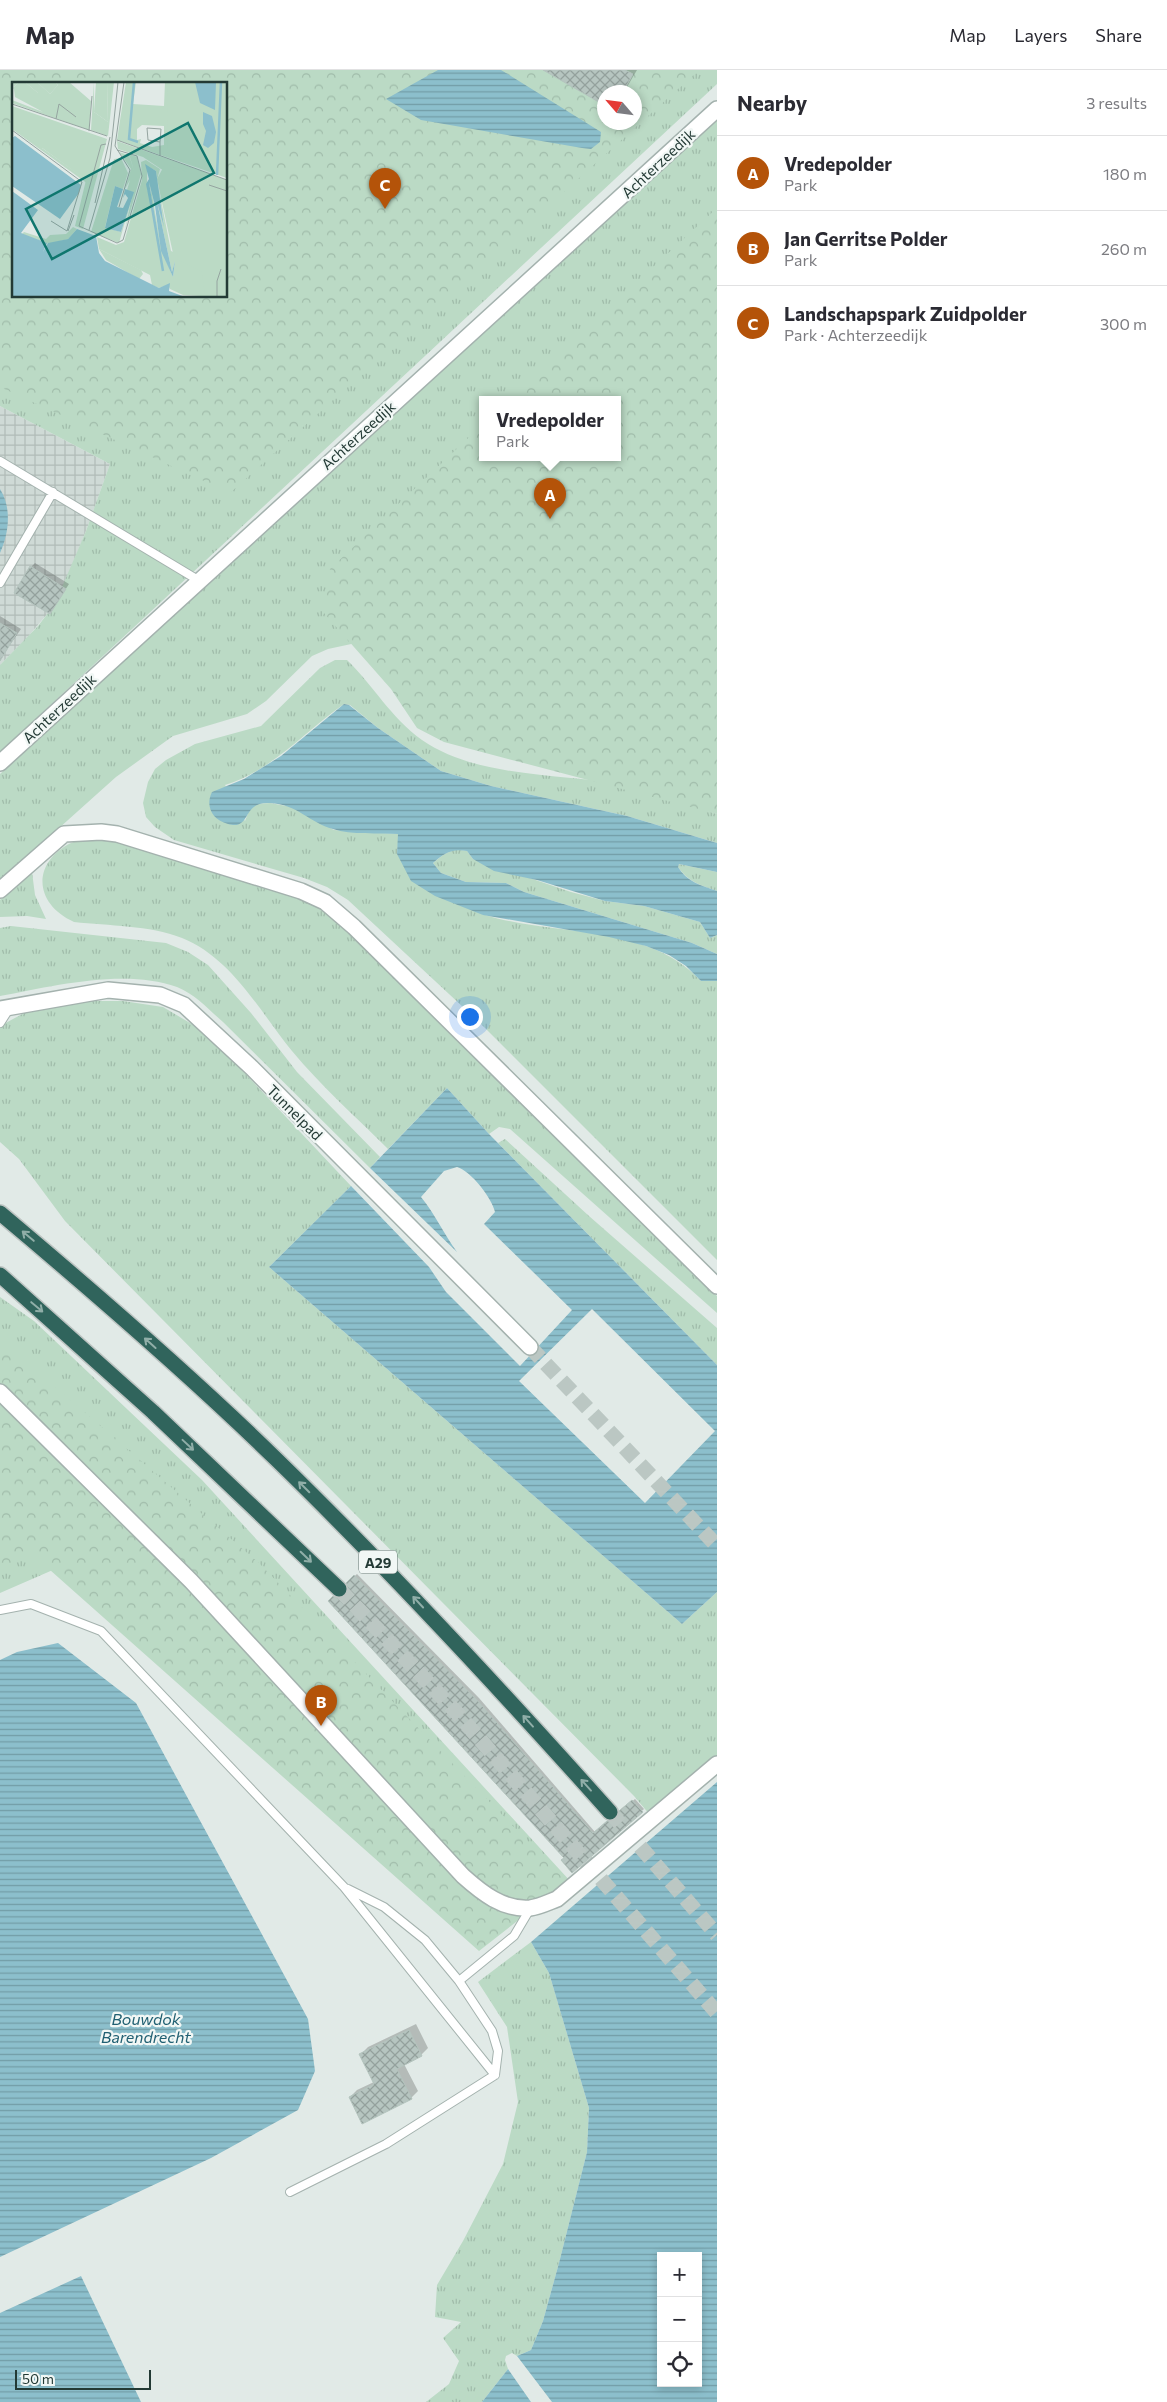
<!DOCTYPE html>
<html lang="en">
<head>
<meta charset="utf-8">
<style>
	:root { --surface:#fff; --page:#f2f2f3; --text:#2b2b33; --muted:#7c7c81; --line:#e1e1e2; --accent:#b45309 }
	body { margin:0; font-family:Commissioner,sans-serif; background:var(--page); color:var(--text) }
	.controls { position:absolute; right:15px; bottom:15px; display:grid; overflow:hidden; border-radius:0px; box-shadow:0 2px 8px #0003 }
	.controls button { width:45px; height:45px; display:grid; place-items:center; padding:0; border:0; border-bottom:1px solid var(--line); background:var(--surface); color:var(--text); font:25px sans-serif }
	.compass { position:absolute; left:597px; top:15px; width:45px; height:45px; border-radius:50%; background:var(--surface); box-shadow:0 2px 8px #0003; rotate:298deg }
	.scale { position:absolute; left:15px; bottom:12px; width:136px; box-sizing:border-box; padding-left:5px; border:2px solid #233a35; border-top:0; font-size:14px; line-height:18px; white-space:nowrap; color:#233a35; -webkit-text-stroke:4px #f1f7f5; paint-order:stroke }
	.you { position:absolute; left:469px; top:946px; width:18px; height:18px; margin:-12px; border:4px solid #fff; border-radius:50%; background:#1a73e8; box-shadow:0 0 0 8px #1a73e833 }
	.badge { display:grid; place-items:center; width:32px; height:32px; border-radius:50%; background:var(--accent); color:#fff; font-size:16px; font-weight:700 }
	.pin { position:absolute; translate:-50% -41px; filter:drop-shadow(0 1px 2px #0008) }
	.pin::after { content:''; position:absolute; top:26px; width:18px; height:15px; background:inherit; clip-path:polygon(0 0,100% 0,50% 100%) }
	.popup { position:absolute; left:479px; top:326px; width:142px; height:65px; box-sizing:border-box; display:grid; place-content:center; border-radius:0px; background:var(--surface); filter:drop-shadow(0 1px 4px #0005); font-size:16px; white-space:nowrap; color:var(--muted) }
	.popup b { font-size:19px; color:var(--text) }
	.popup::after { content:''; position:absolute; left:50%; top:100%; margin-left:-10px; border:10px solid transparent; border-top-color:var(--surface) }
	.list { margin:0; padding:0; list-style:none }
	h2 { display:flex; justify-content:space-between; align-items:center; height:65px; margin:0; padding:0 20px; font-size:21px }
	h2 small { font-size:16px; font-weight:400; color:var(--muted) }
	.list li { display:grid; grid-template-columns:32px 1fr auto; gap:15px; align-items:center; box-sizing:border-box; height:75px; padding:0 20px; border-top:1px solid var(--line) }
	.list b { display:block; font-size:19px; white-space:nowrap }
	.list p { margin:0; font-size:16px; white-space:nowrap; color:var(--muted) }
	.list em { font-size:16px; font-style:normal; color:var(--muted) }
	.icon { flex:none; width:28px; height:28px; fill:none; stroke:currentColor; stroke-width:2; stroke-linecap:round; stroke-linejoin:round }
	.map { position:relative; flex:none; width:717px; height:2332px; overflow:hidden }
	header { display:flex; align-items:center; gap:30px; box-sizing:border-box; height:70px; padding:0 25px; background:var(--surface); border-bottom:1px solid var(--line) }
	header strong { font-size:24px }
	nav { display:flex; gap:28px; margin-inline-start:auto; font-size:18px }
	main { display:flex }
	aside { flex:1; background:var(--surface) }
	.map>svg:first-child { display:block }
</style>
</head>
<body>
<header>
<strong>Map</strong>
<nav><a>Map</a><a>Layers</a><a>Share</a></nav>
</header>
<main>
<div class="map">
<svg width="717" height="2332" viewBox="0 0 717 2332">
	<defs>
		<pattern id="industrial-grid" width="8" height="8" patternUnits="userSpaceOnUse" patternTransform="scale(1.25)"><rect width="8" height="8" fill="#cfdad6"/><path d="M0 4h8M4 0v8" fill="none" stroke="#b1bcb8"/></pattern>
		<pattern id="grass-tufts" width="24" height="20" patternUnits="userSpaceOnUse" patternTransform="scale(1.25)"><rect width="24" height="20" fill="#bbdac5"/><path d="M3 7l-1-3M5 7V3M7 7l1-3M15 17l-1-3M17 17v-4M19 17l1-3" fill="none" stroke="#a0bcaa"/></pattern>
		<pattern id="park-crowns" width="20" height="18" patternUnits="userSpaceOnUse" patternTransform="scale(1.25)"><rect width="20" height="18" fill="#bbdac5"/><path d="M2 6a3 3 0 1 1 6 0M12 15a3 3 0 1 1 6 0" fill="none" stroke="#a0bcaa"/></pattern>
		<pattern id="water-rules" width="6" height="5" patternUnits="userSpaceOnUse" patternTransform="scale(1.25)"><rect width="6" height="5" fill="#8cbfcc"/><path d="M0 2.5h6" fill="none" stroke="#729ca6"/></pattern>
		<pattern id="building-cross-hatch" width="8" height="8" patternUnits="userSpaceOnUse" patternTransform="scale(1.25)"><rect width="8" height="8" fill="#b6c5c0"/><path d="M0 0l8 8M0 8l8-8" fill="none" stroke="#94a19d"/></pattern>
	</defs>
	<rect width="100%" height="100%" fill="#e1eae7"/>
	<path fill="url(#industrial-grid)" d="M 0,336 L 110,394 L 86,461 L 63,517 L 66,519 L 50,544 L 48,543 L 26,569 L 0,595 Z"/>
	<path fill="url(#grass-tufts)" fill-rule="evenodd" d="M 0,0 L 717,0 L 717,14 L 0,682 L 0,595 L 38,556 L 48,543 L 50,544 L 65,519 L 62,517 L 86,461 L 110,394 L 0,336 ZM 14,14 L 226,14 L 226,226 L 14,226 ZM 604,22 L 634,22 L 634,52 L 604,52 Z
		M 717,49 L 717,210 L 589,330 L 482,330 L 482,388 L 356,573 L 328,579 L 312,586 L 266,631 L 247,644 L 173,666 L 116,707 L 0,811 L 0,704 Z
		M 335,590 L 347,590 C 373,615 391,648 422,670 C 478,709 565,703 631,716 C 660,722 689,735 717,744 L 717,773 L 627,746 L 491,716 L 441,701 L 378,658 L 350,635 L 344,634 C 304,662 273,700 225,715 L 245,751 L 250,738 L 255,734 L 270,733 L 292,737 L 334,760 L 399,764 L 397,784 C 418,799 439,814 460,829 C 467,834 476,843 485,845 C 556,867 647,853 701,911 L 717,911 L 717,1190 L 478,951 L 348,830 L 327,817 L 304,808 L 174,770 L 155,757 L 146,747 L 143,733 L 148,712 L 155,699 L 166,690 L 195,674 L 261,656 L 320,598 Z
		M 102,768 L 301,827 L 319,835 L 337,849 L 717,1226 L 717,1243 L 510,1059 L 499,1057 L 489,1064 L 447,1018 L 388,1079 C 356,1047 321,1016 292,981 C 260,942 232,888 182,868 C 149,855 109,856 74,852 C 34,834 31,793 71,773 C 79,769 93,769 102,768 Z
		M 455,779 L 467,781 L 473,789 L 571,822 L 605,831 L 644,836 L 700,852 L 710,868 L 717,865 L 717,884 L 692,873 L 524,822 L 506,813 L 466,812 L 441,803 L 433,793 L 443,785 Z
		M 679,794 L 717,802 L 717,821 C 702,816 687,811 678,797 Z
		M 32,802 L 35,825 L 46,849 L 27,846 L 0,847 L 0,830 Z
		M 11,856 L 166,873 L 188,882 L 208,895 L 251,943 L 297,1002 L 380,1087 L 370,1098 L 223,952 C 209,940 195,924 177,917 C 125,898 53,916 0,926 L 0,858 Z
		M 87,931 L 123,931 L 163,937 L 207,963 L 351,1116 L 269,1197 L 682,1554 L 717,1522 L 717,1689 L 650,1745 L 634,1726 L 65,1151 L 19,1089 L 0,1072 L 0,956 L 26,942 Z
		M 505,1069 L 589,1146 L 717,1258 L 717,1295 L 498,1073 Z
		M 0,1227 L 34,1251 L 202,1410 L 571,1812 L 548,1831 L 0,1309 Z
		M 42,1468 L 85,1486 L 0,1523 L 0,1489 Z
		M 531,1872 L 549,1903 L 589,2038 L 587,2082 L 559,2193 L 543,2251 L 531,2280 L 517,2286 L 512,2283 L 506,2286 L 505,2290 L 508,2299 L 482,2332 L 426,2332 L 449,2314 L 459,2291 L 443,2268 L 461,2252 L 435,2247 L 437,2215 L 463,2171 L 503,2094 L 518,2032 L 507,1957 L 478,1912 Z"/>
	<path fill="url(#park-crowns)" fill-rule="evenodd" d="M 0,0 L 699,0 L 230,423 L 0,317 ZM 14,14 L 226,14 L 226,226 L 14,226 ZM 604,22 L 634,22 L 634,52 L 604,52 Z
		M 717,138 L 717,744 L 444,672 L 417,658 L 391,619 L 324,543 L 330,499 L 482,355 L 482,388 L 618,388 L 618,330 L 510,330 Z
		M 0,1269 L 260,1494 L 567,1812 L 479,1881 L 32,1484 L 0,1499 Z"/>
	<path fill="url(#water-rules)" fill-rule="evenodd" d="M 438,0 L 501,0 L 601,62 L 600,72 L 591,79 L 582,78 L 421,50 L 386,29 Z
		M 0,419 C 12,438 9,463 0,483 Z
		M 344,634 L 349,635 L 378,658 L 441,701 L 491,716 L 627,746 L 717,773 L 717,802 L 679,794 L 678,797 C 686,811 702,816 717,821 L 717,865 L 710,868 L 700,852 L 644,836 L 605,831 L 537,810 L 494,801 L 473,789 L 467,781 C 452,778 444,783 433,793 L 441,803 L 466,812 L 506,813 L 524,822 L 692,873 L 717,884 L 717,911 L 701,911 L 686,896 L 669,885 L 646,876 L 609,867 L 483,845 L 435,826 L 411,811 L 397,784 L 398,764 C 379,763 351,765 333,759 C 310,753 297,734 270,733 C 241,731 252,761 228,754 C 212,750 205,736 212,722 L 244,709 L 281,686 Z
		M 447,1018 L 489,1064 L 717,1295 L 717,1522 L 682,1554 L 269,1197 L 351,1116 L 429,1197 L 446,1222 L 520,1296 L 572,1240 L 484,1154 L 495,1142 C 492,1128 471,1101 457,1097 L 444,1101 L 421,1127 C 435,1144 444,1164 457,1182 L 370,1098 ZM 592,1239 L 715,1361 L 645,1433 L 519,1311 Z
		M 58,1573 L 136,1633 L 308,1949 L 315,2001 L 298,2040 L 211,2088 L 0,2187 L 0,1590 L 17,1582 Z
		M 717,1712 L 717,2332 L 552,2332 L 517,2286 L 531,2280 L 543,2251 L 559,2193 L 587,2082 L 589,2038 L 549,1903 L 531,1872 ZM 661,2186 L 698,2186 L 698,2313 L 661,2313 Z
		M 81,2206 L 141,2332 L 0,2332 L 0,2243 Z
		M 508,2299 L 531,2332 L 482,2332 Z"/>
	<path fill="#0003" d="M 558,0 L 637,0 L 624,22 L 604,22 L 604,34 L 555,5 Z
		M 35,493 L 69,514 L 50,543 L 31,497 Z
		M 0,546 L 21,559 L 5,582 L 0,579 Z
		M 357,1504 L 479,1628 L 595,1762 L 611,1749 L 618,1748 L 623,1739 L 635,1729 L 644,1739 L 572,1801 L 565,1788 L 330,1531 L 336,1525 L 340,1527 L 348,1524 L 350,1521 L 347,1513 Z
		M 416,1954 L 428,1978 L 421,1985 L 404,1994 L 418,2021 L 411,2028 L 350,2027 L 357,2020 L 374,2012 L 361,1984 L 368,1977 Z"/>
	<path fill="url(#building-cross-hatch)" stroke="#b4c4be" d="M 543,0 L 625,0 L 633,4 L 623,22 L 604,22 L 604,35 Z
		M 30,496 L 66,519 L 50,544 L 14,523 Z
		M 0,553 L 17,563 L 0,591 Z
		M 354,1505 L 477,1630 L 593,1763 L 607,1751 L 616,1749 L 619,1741 L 632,1730 L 643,1742 L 572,1803 L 561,1790 L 564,1788 L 328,1531 L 333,1526 L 337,1528 L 345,1526 L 348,1521 L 346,1513 Z
		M 409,1960 L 422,1986 L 397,1999 L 412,2029 L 362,2054 L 349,2027 L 374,2014 L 359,1984 Z"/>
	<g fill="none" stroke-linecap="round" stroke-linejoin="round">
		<path stroke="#bbc7c3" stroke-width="15" stroke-dasharray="15 8" stroke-linecap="butt" d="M 530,1277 L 717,1476"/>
		<path stroke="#bbc7c3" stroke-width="15" stroke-dasharray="15 8" stroke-linecap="butt" d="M 339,1519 L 458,1644 L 717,1943
			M 610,1742 L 717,1865"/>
		<g stroke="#a4b2ae" stroke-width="10">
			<path id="lane" d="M 0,391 L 198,510
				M 0,513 L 53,422
				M 0,953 L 9,939
				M 0,1540 L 31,1534 L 101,1561 L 344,1817 L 495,2005 L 386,2074 L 290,2122
				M 348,1819 L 384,1837 L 425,1870 L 459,1911 L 492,1961 L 498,1981 L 495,2005
				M 459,1911 L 514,1866 L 530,1839"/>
		</g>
		<g stroke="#a4b2ae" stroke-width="18">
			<path id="street" d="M 0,693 L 717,39
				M 0,820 L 64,764 L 101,762 L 117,764 L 301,821 L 325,832 L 354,857 L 717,1216
				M 0,939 L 108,920 L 160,925 L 184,935 L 252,998 L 530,1277
				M 0,1322 L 191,1511 L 463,1806 C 482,1823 503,1840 530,1838 C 539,1837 549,1832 557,1829 L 717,1694"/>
		</g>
		<g stroke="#bdc4c2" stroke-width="18">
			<path id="highway" d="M 0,1143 C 94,1222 188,1303 276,1389 C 392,1502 502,1621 610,1742
				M 0,1205 L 153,1342 L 339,1519"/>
		</g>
		<use href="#lane" stroke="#fff" stroke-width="8"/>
		<use href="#street" stroke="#fff" stroke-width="15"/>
		<use href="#highway" stroke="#30645c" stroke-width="15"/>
	</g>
	<defs><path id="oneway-shaft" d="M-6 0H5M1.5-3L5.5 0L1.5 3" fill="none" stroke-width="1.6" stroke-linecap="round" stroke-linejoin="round" transform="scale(1.25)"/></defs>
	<g stroke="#90aea8">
		<use href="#oneway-shaft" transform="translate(28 1166) rotate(-140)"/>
		<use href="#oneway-shaft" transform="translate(37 1237) rotate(40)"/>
		<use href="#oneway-shaft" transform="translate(150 1273) rotate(-138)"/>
		<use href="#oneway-shaft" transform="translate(188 1375) rotate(43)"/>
		<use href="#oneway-shaft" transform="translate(304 1417) rotate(-135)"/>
		<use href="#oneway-shaft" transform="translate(306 1487) rotate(44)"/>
		<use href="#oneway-shaft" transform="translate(418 1532) rotate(-133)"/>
		<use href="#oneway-shaft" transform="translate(528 1651) rotate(-132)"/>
		<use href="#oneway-shaft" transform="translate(586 1715) rotate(-132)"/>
	</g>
	<g text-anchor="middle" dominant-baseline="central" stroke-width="4.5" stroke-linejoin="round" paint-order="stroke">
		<rect fill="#f1f7f5" stroke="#61736f" stroke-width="1" x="359" y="1480.5" width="38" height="23" rx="4"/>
		<g font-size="14" font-weight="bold" fill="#233a35">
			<text x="378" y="1492">A29</text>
		</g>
		<g font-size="15" fill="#233a35" stroke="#f1f7f5">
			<text transform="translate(658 93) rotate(-43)">Achterzeedijk</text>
			<text transform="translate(358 365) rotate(-42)">Achterzeedijk</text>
			<text transform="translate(59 638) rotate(-43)">Achterzeedijk</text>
			<text transform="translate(295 1042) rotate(45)">Tunnelpad</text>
		</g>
		<g font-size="16" font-style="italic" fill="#216072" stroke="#f1f7f5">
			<text x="146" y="1948">Bouwdok<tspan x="146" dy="18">Barendrecht</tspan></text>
		</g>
	</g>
	<g transform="translate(12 12)">
		<rect width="215" height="215" fill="#e1eae7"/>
		<path d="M 1,0 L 7,0 L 1,6 L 26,11 L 13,0 L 25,0 L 38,12 L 46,3 L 43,0 L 57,0 L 79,19 L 77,48 L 0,21 L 0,18 L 31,30 L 3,15 ZM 82,0 L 82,30 L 96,40 L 95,0 L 102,0 L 96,54 L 79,48 ZM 114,0 L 124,0 L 121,22 L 152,24 L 153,0 L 215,0 L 215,96 L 105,58 ZM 130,43 L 152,44 L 152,63 L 140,65 L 128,61 L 129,57 L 125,58 L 125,47 ZM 0,39 L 41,53 L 30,66 L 75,98 L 76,102 L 0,47 ZM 105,59 L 215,98 L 215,108 L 149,87 L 131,75 L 106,67 ZM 107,70 L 117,73 L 122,89 L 117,72 L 125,75 L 129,92 L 113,148 L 121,110 L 115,108 L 118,98 L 113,107 L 119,87 ZM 109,76 L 116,91 L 111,107 L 103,104 L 93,145 L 109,150 L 120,115 L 107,161 L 79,150 L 102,77 ZM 134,78 L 148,87 L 145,98 L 159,169 L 187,182 L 206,215 L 171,213 L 158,207 L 156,203 L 147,206 L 140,203 L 138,193 L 87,167 L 85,155 L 104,163 L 112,160 L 130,98 L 129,80 ZM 135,84 L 144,89 L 152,144 L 146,117 L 145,120 L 160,190 L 163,179 L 161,195 L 150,169 L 138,101 L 140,125 L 135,106 ZM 61,145 L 65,147 L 56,157 L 37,162 L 10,152 L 12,150 L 34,157 L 38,153 L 54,152 Z" fill="#bbdac5" fill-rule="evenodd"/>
		<path d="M 84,0 L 95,0 L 96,40 L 82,30 ZM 87,167 L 129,188 L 131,192 L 127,197 L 94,178 Z" fill="#bbdac5"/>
		<path d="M 156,0 L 215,0 L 215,94 L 155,73 ZM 0,24 L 95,57 L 71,147 L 63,144 L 74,98 L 3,46 L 0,49 ZM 153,82 L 215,104 L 215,215 L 193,215 L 190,190 L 162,176 L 145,97 Z" fill="#bbdac5"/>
		<path d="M 7,0 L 13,0 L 26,11 L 16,21 L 1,6 ZM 25,0 L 43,0 L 46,3 L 38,12 ZM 30,8 L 45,21 L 37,30 L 22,16 Z" fill="#bbdac5"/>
		<path d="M 183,0 L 204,0 L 203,28 L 188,21 ZM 191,30 L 200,34 L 204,50 L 202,61 L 196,66 L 191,63 L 194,49 L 191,42 ZM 3,54 L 69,103 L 67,111 L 48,137 L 0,104 L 0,56 ZM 133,82 L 144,89 L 152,145 L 145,120 L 160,190 L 163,179 L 161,195 L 149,169 L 143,124 L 137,100 L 141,125 L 138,123 L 134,102 L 137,97 ZM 103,104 L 111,107 L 105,125 L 111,126 L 116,116 L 113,112 L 111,116 L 113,107 L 122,110 L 109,150 L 93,146 ZM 0,109 L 26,128 L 9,151 L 35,161 L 31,170 L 36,161 L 56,157 L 65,147 L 84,154 L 87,171 L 93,179 L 157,211 L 147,206 L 158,201 L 157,209 L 173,215 L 0,215 Z" fill="#8cbfcc"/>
		<path fill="none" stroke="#8cbfcc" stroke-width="2.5" d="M 122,0 L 117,57 L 126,60M 205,93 L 209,0M 140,125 L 151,189"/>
		<path fill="none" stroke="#95a4a0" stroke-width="1" d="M 0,22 L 95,54M 44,37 L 47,22 L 64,35M 0,48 L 70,100 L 55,149 L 39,139M 77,49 L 80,14M 105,58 L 215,98M 94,62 L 89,63 L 67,144 L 105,161 L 111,158 L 130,94 L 125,74 L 105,68M 148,74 L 148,60 L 149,47 L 135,46 L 136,58 L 148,60M 197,103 L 215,109M 83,121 L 98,55M 107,125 L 118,88 L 103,64 L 112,0M 77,148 L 98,76 L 106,0M 56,149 L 62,133M 205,214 L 205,199 L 209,187"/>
		<path fill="#0f766e" fill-opacity="0.15" stroke="#0f766e" stroke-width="2.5" d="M 176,41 L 202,91 L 40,177 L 14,127 Z"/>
		<rect width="215" height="215" fill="none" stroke="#233a35" stroke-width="2.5"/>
	</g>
</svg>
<div class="controls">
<button>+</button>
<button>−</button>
<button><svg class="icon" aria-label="locate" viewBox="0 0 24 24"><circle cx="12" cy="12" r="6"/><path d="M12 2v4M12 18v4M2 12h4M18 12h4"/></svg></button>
</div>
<svg class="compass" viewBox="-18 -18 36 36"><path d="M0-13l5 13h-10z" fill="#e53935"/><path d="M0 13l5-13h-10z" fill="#7c7c81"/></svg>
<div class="scale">50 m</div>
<div class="you"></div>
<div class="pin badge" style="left:550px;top:449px">A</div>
<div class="popup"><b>Vredepolder</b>Park</div>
<div class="pin badge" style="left:321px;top:1656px">B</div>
<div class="pin badge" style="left:385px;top:139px">C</div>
</div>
<aside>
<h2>Nearby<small>3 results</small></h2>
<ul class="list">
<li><span class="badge">A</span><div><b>Vredepolder</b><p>Park</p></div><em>180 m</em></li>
<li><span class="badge">B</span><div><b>Jan Gerritse Polder</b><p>Park</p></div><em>260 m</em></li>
<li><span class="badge">C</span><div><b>Landschapspark Zuidpolder</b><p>Park · Achterzeedijk</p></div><em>300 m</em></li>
</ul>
</aside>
</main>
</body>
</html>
